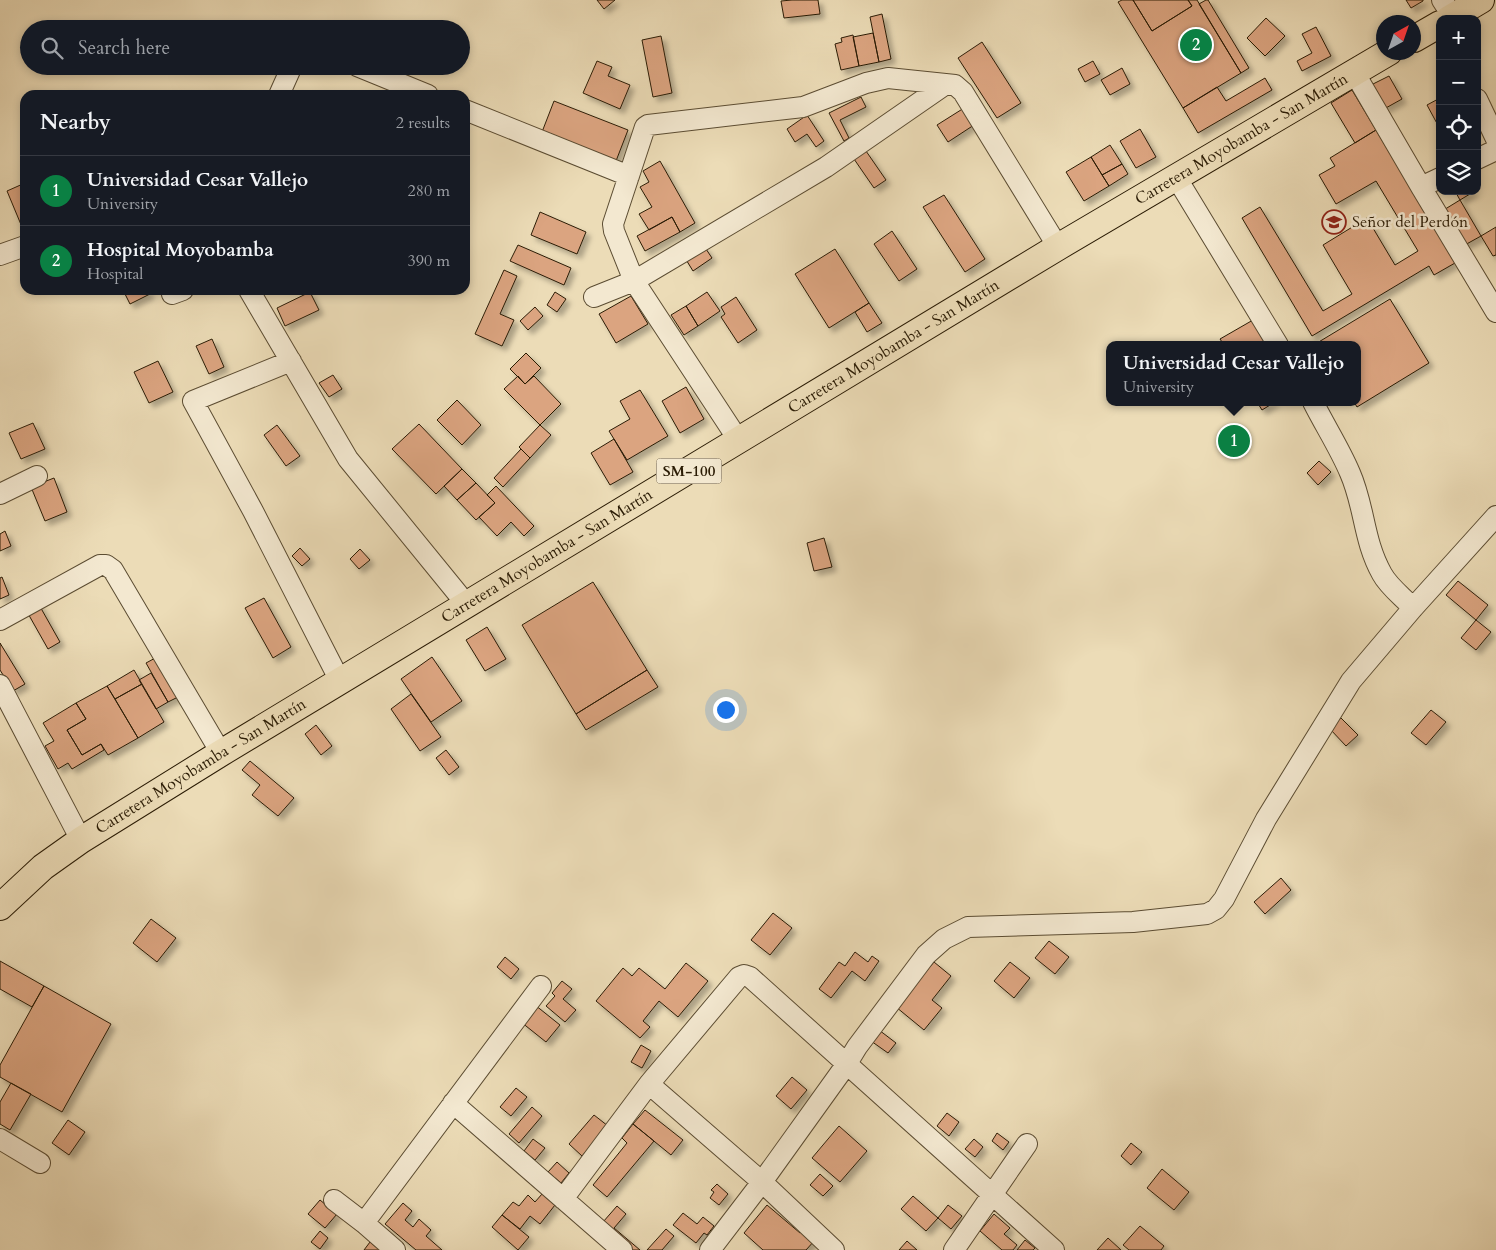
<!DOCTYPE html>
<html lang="en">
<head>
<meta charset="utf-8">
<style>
	:root { --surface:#171b24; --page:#242831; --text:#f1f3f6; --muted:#9ea1a6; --line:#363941; --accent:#0b8043 }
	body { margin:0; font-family:Cardo,serif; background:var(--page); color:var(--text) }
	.controls { position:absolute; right:15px; top:15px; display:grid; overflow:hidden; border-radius:10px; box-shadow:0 2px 8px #0003 }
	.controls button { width:45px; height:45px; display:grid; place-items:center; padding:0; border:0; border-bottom:1px solid var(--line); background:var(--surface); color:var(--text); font:25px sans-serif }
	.compass { position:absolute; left:1376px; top:15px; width:45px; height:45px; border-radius:50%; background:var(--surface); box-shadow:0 2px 8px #0003; rotate:40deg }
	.you { position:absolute; left:725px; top:709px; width:18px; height:18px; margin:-12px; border:4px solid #fff; border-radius:50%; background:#1a73e8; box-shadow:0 0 0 8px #1a73e833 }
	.badge { display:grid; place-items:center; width:32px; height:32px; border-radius:50%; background:var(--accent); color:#fff; font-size:16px; font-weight:700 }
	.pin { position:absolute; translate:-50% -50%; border:2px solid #fff; box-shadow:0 1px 5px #0006 }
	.popup { position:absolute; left:1106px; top:341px; width:255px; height:65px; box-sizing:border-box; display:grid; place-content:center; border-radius:10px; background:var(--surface); filter:drop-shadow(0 1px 4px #0005); font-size:16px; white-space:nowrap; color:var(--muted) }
	.popup b { font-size:19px; color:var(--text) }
	.popup::after { content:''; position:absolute; left:50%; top:100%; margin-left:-10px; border:10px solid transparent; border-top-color:var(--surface) }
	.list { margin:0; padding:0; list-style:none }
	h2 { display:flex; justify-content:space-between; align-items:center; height:65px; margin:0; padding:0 20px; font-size:21px }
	h2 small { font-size:16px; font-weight:400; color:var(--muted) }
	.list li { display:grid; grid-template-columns:32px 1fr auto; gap:15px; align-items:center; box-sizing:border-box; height:70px; padding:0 20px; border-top:1px solid var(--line) }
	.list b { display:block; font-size:19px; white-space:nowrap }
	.list p { margin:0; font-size:16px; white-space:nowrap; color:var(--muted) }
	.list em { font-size:16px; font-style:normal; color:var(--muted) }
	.icon { flex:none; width:28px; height:28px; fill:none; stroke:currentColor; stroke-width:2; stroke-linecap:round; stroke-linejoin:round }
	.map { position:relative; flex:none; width:1496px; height:1250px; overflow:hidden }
	.search { position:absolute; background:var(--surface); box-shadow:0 2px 8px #0003; left:20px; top:20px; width:450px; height:55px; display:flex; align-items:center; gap:12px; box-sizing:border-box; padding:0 18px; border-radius:28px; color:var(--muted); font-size:19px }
	.panel { position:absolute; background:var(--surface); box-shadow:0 2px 8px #0003; left:20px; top:90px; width:450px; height:205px; border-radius:15px }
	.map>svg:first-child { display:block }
</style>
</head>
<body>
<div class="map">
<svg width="1496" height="1250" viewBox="0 0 1496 1250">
	<defs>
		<filter id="shadow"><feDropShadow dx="4.5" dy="4.5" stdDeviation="2.5" flood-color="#0004"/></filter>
	</defs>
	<rect width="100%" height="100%" fill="#ecdcb7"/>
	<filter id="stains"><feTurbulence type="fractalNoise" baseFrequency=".004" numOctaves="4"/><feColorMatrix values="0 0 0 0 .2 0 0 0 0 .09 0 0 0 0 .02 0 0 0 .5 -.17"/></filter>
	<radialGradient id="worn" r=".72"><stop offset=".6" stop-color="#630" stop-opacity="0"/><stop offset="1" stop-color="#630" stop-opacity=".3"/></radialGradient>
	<path fill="#dba480" stroke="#2b1c05" filter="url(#shadow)" d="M 597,0 L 615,0 L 604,9 Z
		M 792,0 L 818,0 L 820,14 L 784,18 L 781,1 Z
		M 1122,0 L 1133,0 L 1152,31 L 1192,6 L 1188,0 L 1197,0 L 1241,73 L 1183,108 L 1118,2 Z
		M 1133,0 L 1188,0 L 1192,6 L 1152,31 Z
		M 1206,0 L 1208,0 L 1249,68 L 1241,73 L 1199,4 Z
		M 1406,0 L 1423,0 L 1423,1 L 1411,8 Z
		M 882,14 L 891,59 L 879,62 L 870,17 Z
		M 1266,18 L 1285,36 L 1265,56 L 1247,38 Z
		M 1316,27 L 1331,56 L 1302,71 L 1297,61 L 1312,53 L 1302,34 Z
		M 873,33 L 879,62 L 859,66 L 853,37 Z
		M 853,35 L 859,66 L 841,70 L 835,44 L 842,42 L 841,38 Z
		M 661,36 L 672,93 L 653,97 L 642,40 Z
		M 982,42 L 1021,103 L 997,118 L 958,58 Z
		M 597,61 L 612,67 L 608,76 L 630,85 L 620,109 L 583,93 Z
		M 1093,61 L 1100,74 L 1085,82 L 1078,69 Z
		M 1122,68 L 1130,84 L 1110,95 L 1101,80 Z
		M 1389,76 L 1402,99 L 1384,109 L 1371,85 Z
		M 1265,78 L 1272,90 L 1198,133 L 1183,108 L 1217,87 L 1226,101 Z
		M 1352,90 L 1376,130 L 1355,143 L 1331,103 Z
		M 861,97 L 866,107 L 840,120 L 849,138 L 844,141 L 829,113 Z
		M 1440,98 L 1440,129 L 1427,105 Z
		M 554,101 L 628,130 L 616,161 L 542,132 Z
		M 964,108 L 974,125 L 948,142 L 937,125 Z
		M 807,115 L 824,141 L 816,147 L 807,134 L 795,142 L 787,129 Z
		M 1140,129 L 1156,157 L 1136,168 L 1120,141 Z
		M 1376,130 L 1455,263 L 1434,275 L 1429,266 L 1312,336 L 1242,218 L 1260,207 L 1323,311 L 1352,294 L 1323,245 L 1367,218 L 1395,265 L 1418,251 L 1376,181 L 1336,204 L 1319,175 L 1335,166 L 1330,158 Z
		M 1110,145 L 1122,164 L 1102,175 L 1091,157 Z
		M 866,151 L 886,180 L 874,188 L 854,159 Z
		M 1091,157 L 1109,186 L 1084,201 L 1066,172 Z
		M 660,161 L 695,223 L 680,232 L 672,217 L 649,230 L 639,214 L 652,207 L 640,187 L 649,182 L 643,171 Z
		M 1122,164 L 1128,174 L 1109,186 L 1102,175 Z
		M 25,183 L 25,226 L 22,227 L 7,191 Z
		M 1455,191 L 1475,191 L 1460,200 Z
		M 944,195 L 985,259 L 965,272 L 923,207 Z
		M 1460,200 L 1481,236 L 1463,246 L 1442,211 Z
		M 540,212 L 586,232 L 577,254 L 531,235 Z
		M 672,217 L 680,232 L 645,251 L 637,236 Z
		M 1496,227 L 1496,255 L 1493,256 L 1481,236 Z
		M 892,231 L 917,269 L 899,281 L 874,244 Z
		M 518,245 L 571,268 L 564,285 L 510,261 Z
		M 704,246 L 712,258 L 693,271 L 685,258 Z
		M 835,249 L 869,303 L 829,328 L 795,274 Z
		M 504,270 L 517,276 L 500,314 L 514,320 L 502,346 L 475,334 Z
		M 123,290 L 148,290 L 150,294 L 130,304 Z
		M 310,292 L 319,310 L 285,326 L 277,308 Z
		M 555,292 L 566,299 L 557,312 L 547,305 Z
		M 707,292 L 720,311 L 698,326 L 686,306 Z
		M 631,296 L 648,324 L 616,343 L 599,314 Z
		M 736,297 L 757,330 L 738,343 L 721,317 L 725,314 L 721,307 Z
		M 1390,299 L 1429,363 L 1357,407 L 1354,402 L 1358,402 L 1358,345 L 1318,345 L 1317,343 Z
		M 869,303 L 882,323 L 867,332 L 855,312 Z
		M 686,306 L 698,326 L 684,335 L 671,315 Z
		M 535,307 L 543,316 L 528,330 L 520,321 Z
		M 1253,320 L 1267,345 L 1224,345 L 1220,339 Z
		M 212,339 L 224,367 L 209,374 L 196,346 Z
		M 526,353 L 541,368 L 525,384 L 510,369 Z
		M 158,361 L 173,392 L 149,403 L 134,372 Z
		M 333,375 L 342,389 L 329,397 L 319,383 Z
		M 518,376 L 525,384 L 534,376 L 561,404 L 540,425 L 504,389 Z
		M 686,387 L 704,419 L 680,433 L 662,401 Z
		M 640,390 L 668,436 L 627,460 L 609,431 L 630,419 L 620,401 Z
		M 457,400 L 481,425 L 462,445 L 437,420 Z
		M 1257,402 L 1275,402 L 1262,410 Z
		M 33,423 L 45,449 L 21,459 L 9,433 Z
		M 419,424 L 462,469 L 436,494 L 392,449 Z
		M 277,425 L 300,456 L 286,466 L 264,435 Z
		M 540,425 L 551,435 L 530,458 L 519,447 Z
		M 614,439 L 633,472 L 610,485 L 591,453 Z
		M 521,449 L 530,458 L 503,487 L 494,478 Z
		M 1319,461 L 1331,472 L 1318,485 L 1307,473 Z
		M 462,469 L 476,483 L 457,500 L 444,486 Z
		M 54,478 L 67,512 L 45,521 L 31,487 Z
		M 476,483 L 495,503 L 476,520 L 457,500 Z
		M 496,486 L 534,526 L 524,536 L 511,522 L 497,536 L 479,517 L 495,503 L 487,495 Z
		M 5,531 L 11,546 L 0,551 L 0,534 Z
		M 824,538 L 832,567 L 814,571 L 807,543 Z
		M 300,548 L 310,559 L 302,566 L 292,556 Z
		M 360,549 L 370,560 L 359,569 L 350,559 Z
		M 2,577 L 9,595 L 0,599 L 0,578 Z
		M 1458,581 L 1488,605 L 1476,620 L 1446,595 Z
		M 593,582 L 647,670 L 576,714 L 522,625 Z
		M 264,598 L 291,647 L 273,658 L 245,608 Z
		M 38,603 L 60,642 L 48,649 L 26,610 Z
		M 1476,620 L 1491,632 L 1476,650 L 1461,638 Z
		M 487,627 L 506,659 L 485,671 L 466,640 Z
		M 0,643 L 25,684 L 13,691 L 0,670 Z
		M 159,656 L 182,695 L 168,702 L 146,663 Z
		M 432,657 L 462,701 L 431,722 L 401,679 Z
		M 134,670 L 142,684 L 115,699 L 107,686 Z
		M 647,670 L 658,687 L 586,730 L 576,714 Z
		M 151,673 L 168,702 L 156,709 L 139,680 Z
		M 142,684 L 164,722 L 138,738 L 115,699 Z
		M 107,686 L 138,738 L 108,755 L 101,744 L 82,755 L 67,730 L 86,719 L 76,703 Z
		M 411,694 L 441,737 L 420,751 L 391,709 Z
		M 76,703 L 86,719 L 67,730 L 82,755 L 101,744 L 104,750 L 72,769 L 68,763 L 58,769 L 45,746 L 54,741 L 43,723 Z
		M 1431,710 L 1446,722 L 1426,745 L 1411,733 Z
		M 1341,718 L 1358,735 L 1346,746 L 1330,729 Z
		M 316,725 L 332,746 L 321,755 L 305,734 Z
		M 446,750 L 459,767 L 449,775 L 436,758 Z
		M 250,761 L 294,798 L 278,816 L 252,795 L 260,785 L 242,770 Z
		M 1281,878 L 1291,890 L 1265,914 L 1254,902 Z
		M 773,913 L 792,928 L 770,955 L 751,940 Z
		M 151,919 L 176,938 L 157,962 L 133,943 Z
		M 1049,941 L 1069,957 L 1055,974 L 1035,958 Z
		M 855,952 L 868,962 L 872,956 L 879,961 L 865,981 L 852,971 L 831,998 L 819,989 L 839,962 L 845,966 Z
		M 505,957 L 519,969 L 511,979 L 497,967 Z
		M 0,961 L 44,986 L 32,1007 L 0,989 Z
		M 934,962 L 951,976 L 932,1000 L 942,1008 L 924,1030 L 896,1007 Z
		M 1010,962 L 1030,978 L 1014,998 L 994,981 Z
		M 686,963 L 708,981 L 678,1017 L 659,1001 L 643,1021 L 650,1027 L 640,1038 L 596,1001 L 623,968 L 632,976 L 639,968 L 665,989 Z
		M 562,981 L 572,989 L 563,999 L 576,1010 L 565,1022 L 546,1006 L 555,996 L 552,993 Z
		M 44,986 L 111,1024 L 62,1112 L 0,1077 L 0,1065 Z
		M 535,1005 L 560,1025 L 546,1042 L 521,1022 Z
		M 879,1030 L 896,1043 L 888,1053 L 871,1041 Z
		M 641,1045 L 651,1051 L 642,1068 L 631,1062 Z
		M 792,1077 L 807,1090 L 791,1109 L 776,1096 Z
		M 11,1083 L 31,1094 L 10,1130 L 0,1124 L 0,1102 Z
		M 516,1088 L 527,1097 L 511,1116 L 500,1107 Z
		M 532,1107 L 542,1116 L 519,1143 L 509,1134 Z
		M 645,1110 L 683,1140 L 671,1155 L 633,1124 Z
		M 947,1113 L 959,1122 L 949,1136 L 937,1126 Z
		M 594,1115 L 608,1126 L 582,1156 L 569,1144 Z
		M 68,1120 L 85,1132 L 69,1155 L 52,1143 Z
		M 633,1124 L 654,1141 L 607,1197 L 593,1185 L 627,1143 L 622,1138 Z
		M 839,1126 L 867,1151 L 840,1182 L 812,1158 Z
		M 997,1133 L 1009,1142 L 1003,1150 L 992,1141 Z
		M 533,1139 L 545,1148 L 535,1160 L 524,1151 Z
		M 974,1139 L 983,1147 L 975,1157 L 965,1149 Z
		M 1131,1143 L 1142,1152 L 1131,1165 L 1121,1156 Z
		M 557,1162 L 569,1173 L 561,1183 L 548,1172 Z
		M 1162,1169 L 1189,1192 L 1174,1210 L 1147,1188 Z
		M 820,1174 L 833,1186 L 823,1196 L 810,1185 Z
		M 717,1184 L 728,1194 L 719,1205 L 710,1198 L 714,1192 L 711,1190 Z
		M 542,1194 L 555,1205 L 540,1224 L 530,1216 L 520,1229 L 502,1215 L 513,1202 L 519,1206 L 528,1195 L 535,1202 Z
		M 913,1196 L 938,1218 L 926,1231 L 901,1209 Z
		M 320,1200 L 337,1214 L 325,1228 L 308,1214 Z
		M 403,1203 L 412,1211 L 405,1220 L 413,1227 L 419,1219 L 431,1230 L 426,1236 L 442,1250 L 416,1250 L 385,1224 Z
		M 767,1205 L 800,1233 L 803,1230 L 815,1240 L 806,1250 L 763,1250 L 744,1233 Z
		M 948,1205 L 962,1216 L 951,1229 L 938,1218 Z
		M 617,1206 L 626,1214 L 614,1228 L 640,1250 L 630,1250 L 603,1222 Z
		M 683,1213 L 697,1224 L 703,1217 L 714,1226 L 707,1235 L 704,1233 L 696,1243 L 673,1225 Z
		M 994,1214 L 1010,1228 L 1004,1234 L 1017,1245 L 1013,1250 L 1002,1250 L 980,1231 Z
		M 502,1215 L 529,1237 L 518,1250 L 492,1227 Z
		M 1140,1226 L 1164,1246 L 1161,1250 L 1129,1250 L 1123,1245 Z
		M 666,1229 L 674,1236 L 662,1250 L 647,1250 Z
		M 320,1231 L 328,1238 L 320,1249 L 311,1242 Z
		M 1108,1238 L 1121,1250 L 1097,1250 Z
		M 1025,1240 L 1035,1248 L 1033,1250 L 1017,1250 Z
		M 907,1241 L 917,1250 L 899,1250 Z
		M 370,1242 L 380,1250 L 364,1250 Z"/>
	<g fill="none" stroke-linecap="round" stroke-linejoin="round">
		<g stroke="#5b4c32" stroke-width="22">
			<path id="minor" d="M 1442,0 L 1453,17
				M 357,66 L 428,95
				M 1354,72 L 1421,187 L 1496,312
				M 279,95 L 292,66
				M 1477,99 L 1496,139
				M 465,110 L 629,176
				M 1477,159 L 1496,150
				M 1176,177 L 1278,345
				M 1421,187 L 1440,178
				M 0,255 L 25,246
				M 249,290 L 348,459 L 467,605
				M 172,294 L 183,290
				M 594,297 L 634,281 L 826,167 L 946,84
				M 291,361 L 193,401 L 253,511 L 341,683
				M 1313,402 C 1325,426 1340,449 1350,473 C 1365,507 1363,540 1382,574 C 1389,587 1403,597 1413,608
				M 739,441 L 634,281 L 614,231 L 613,224 L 645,127 L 648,125 L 803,107 L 866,83 L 888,78 L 955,85 L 963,92 L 1058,247
				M 0,494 L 37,476
				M 0,620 L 100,565 L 106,565 L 113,570 L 221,753
				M 0,685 L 81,840
				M 649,1084 L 762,1182 L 834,1250
				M 453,1103 L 622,1250
				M 0,1139 L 40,1163
				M 563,1199 L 649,1084 L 739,977 L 744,975 L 750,977 L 1054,1250
				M 334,1200 L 364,1223 L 395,1250
				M 364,1223 L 541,986
				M 710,1250 L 762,1182 L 846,1065 L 857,1047 L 926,955 L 944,939 L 968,927 L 1133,922 L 1207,914 L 1216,909 L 1224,899 L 1266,819 L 1351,681 L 1413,608 L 1496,516
				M 954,1250 L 1027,1144"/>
		</g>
		<g stroke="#2b1c05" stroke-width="28">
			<g id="major">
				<path d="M 1449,19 L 1481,0"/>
				<path d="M 1414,39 L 1440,24"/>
				<path id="s1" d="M 0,907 L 43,867 L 81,840 L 221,753 L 1058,247 L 1389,52"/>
			</g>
		</g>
		<use href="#minor" stroke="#f3e8d0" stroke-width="20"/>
		<use href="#major" stroke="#ecdcb7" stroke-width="26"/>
	</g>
	<defs>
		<g id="school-ring" transform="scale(1.25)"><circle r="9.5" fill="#f3e8d0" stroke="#8f2418" stroke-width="1.5"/><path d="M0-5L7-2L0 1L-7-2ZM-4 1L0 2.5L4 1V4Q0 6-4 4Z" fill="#8f2418"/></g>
	</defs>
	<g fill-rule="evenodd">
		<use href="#school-ring" x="1334" y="222"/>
	</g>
	<g text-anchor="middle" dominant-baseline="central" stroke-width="5" stroke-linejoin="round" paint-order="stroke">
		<rect fill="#f3e8d0" stroke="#675942" stroke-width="1" x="656.5" y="458.5" width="65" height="25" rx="4"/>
		<g font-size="15" font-weight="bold" fill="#2b1c05">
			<text x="689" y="471">SM-100</text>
		</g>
		<g font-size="16" fill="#2b1c05" stroke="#f3e8d0">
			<text stroke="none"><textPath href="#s1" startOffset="1461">Carretera Moyobamba - San Martín</textPath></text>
			<text stroke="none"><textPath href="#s1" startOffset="1056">Carretera Moyobamba - San Martín</textPath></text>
			<text stroke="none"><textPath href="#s1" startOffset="651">Carretera Moyobamba - San Martín</textPath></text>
			<text stroke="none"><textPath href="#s1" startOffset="246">Carretera Moyobamba - San Martín</textPath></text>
		</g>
		<g font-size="16" fill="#2b1c05" stroke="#f3e8d0" text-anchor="start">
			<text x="1352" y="222">Señor del Perdón</text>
		</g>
	</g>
	<rect width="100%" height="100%" filter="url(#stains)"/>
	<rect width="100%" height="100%" fill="url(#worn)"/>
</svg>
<div class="controls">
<button>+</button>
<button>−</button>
<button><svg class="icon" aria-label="locate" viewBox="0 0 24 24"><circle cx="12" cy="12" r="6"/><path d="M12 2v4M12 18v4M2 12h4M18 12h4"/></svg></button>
<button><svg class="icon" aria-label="layers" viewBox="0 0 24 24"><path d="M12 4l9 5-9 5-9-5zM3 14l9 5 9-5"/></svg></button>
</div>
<svg class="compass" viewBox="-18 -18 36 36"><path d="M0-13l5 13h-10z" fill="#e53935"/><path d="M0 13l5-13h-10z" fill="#9ea1a6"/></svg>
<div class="you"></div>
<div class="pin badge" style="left:1234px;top:441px">1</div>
<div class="popup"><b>Universidad Cesar Vallejo</b>University</div>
<div class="pin badge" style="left:1196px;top:45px">2</div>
<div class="search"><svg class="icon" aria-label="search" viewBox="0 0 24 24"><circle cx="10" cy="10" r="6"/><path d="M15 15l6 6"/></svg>Search here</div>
<section class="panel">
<h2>Nearby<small>2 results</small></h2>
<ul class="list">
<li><span class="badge">1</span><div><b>Universidad Cesar Vallejo</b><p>University</p></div><em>280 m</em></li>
<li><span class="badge">2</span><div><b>Hospital Moyobamba</b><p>Hospital</p></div><em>390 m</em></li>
</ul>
</section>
</div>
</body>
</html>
